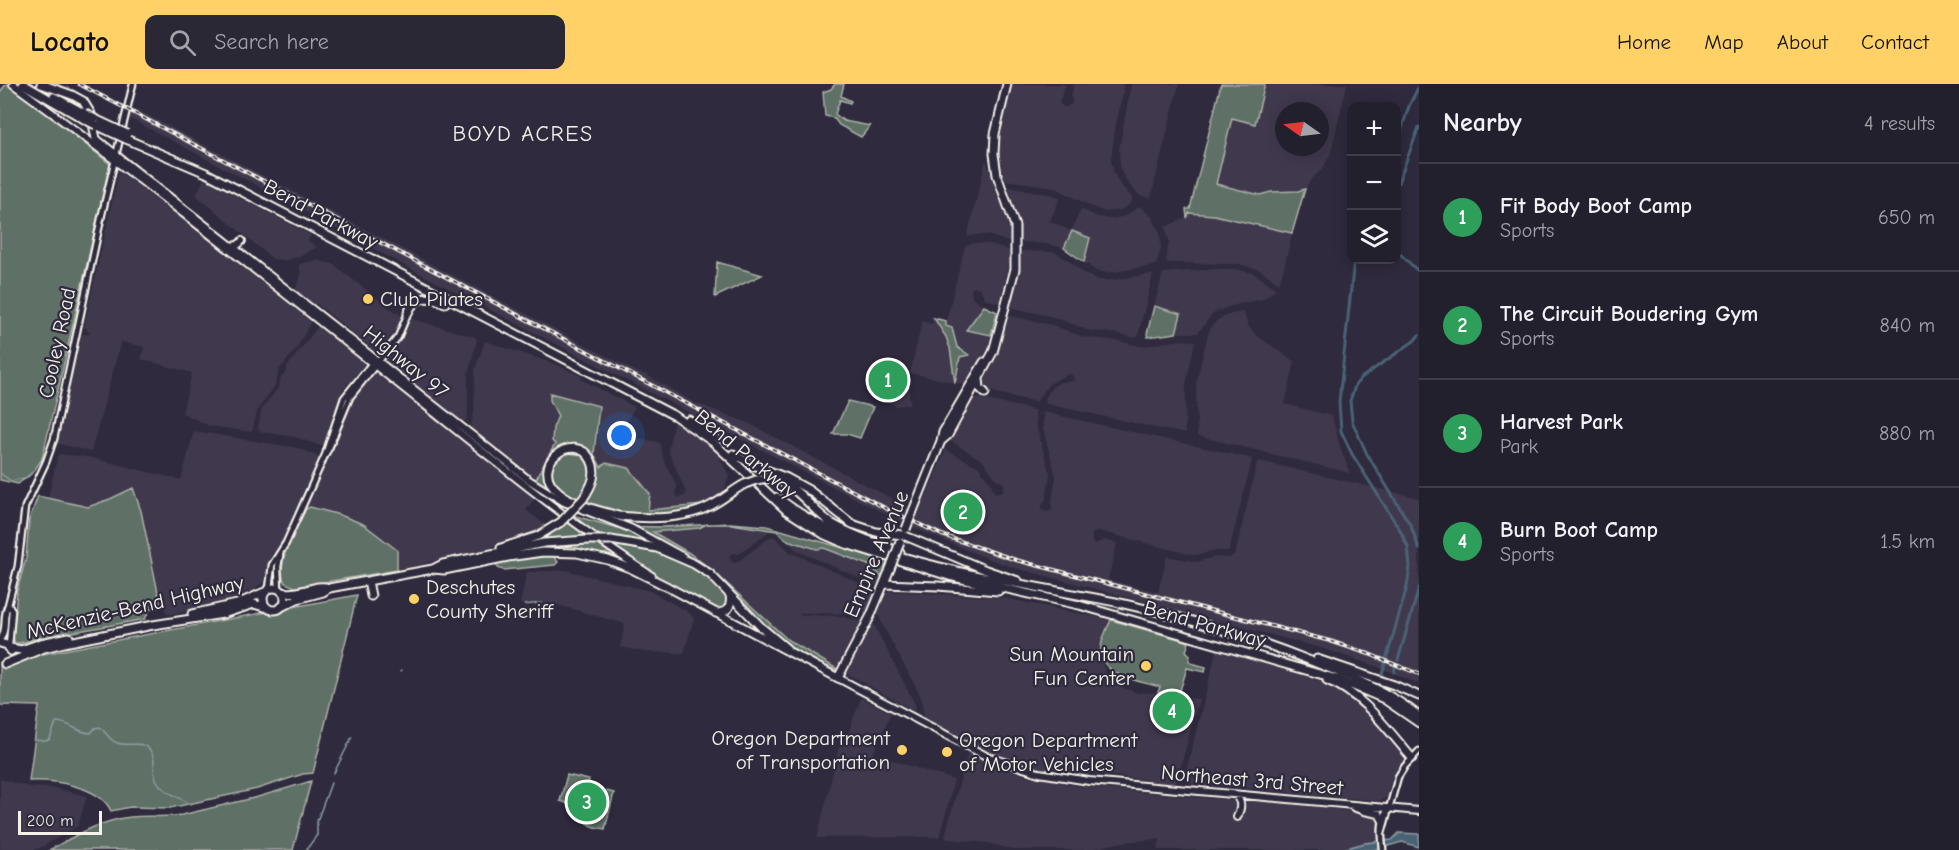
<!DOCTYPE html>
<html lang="en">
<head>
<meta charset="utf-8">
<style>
	:root { --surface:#23202e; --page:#2b2836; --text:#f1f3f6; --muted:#a3a3aa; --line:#403e4a; --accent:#ffd166 }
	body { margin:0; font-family:"Comic Neue",sans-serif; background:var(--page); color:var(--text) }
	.controls { position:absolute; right:18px; top:18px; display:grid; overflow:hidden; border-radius:12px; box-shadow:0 3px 15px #0003 }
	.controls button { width:54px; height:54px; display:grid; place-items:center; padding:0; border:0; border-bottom:2px solid var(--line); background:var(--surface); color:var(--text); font:30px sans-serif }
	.compass { position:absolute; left:1275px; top:18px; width:54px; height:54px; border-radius:50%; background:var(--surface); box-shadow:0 3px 15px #0003; rotate:284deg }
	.scale { position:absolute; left:18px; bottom:15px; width:84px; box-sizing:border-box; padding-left:6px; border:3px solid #f4f1e8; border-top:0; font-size:16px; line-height:21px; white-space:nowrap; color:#f4f1e8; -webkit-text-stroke:4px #2f2a3d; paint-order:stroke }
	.you { position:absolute; left:622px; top:352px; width:21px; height:21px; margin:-15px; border:4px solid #fff; border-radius:50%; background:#1a73e8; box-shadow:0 0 0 9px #1a73e833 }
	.badge { display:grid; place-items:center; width:39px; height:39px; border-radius:50%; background:var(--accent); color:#fff; font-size:20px; font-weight:700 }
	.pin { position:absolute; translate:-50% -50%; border:3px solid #fff; box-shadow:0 2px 6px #0006 }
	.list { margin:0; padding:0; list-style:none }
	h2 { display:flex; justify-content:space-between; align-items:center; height:78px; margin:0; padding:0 24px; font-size:26px }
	h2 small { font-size:20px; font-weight:400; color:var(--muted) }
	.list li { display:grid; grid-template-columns:39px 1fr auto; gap:18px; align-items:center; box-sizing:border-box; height:108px; padding:0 24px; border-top:2px solid var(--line) }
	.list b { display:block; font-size:22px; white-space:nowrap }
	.list p { margin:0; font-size:20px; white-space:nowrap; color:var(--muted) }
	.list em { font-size:20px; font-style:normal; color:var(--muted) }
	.icon { flex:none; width:33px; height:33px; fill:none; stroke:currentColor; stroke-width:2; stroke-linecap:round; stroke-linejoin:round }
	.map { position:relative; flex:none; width:1419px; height:766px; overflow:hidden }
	header { display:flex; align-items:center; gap:36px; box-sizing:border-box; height:84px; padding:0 30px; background:var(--accent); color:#111 }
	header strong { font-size:28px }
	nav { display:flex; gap:33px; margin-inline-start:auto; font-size:21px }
	.search { width:420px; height:54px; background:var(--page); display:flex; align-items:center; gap:15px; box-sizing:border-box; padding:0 21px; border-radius:12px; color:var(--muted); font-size:22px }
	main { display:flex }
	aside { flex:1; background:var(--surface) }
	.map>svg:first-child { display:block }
</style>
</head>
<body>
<header>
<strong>Locato</strong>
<div class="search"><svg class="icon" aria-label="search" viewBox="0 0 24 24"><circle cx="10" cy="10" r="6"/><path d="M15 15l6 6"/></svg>Search here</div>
<nav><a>Home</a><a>Map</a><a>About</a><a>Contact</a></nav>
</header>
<main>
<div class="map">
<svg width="1419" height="766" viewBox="0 0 1419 766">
	<rect width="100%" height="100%" fill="#2f2a3d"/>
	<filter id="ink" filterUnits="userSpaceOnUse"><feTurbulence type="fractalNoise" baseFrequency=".0167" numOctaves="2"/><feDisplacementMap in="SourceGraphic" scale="12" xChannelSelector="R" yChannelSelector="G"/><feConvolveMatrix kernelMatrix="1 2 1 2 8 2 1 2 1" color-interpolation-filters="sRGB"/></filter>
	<g filter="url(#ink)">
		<path fill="#41384d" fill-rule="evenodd" d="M 1011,0 L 1066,0 L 1059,18 L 1063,23 L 1067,23 L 1072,19 L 1071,12 L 1074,0 L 1123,0 L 1123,9 L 1115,45 L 1111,76 L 1114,89 L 1119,99 L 1132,113 L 1132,117 L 1130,120 L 1121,126 L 1106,128 L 1096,125 L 1054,103 L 1003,96 L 1000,84 L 998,57 Z
			M 1131,0 L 1179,0 L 1151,114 L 1140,112 L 1130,102 L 1121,88 L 1120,81 L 1119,65 Z
			M 1221,0 L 1347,0 L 1331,68 L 1324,83 L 1310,97 L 1301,113 L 1284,184 L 1279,199 L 1260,186 L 1239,180 L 1168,179 L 1166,177 L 1169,157 L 1165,143 L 1186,134 L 1186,125 L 1190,125 ZM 1284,27 L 1320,27 L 1320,63 L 1284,63 Z
			M 132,23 L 637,288 L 647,291 L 693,318 L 748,339 L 908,423 L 901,438 L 403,181 L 288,118 L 129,34 Z
			M 986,76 L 1008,139 L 1011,156 L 1009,158 L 988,151 L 975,151 L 967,153 Z
			M 119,87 L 172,128 L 189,138 L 311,238 L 297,264 L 279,286 L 275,302 L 258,325 L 252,348 L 209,342 L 182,329 L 192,289 L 141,275 L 144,263 L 121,258 L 91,368 L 56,359 L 82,250 L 91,250 L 84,243 Z
			M 204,95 L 311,151 L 308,157 L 317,163 L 299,173 L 286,176 L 273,175 L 196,111 Z
			M 1011,103 L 1053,111 L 1060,114 L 1050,137 L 1071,147 L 1081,125 L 1098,133 L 1111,135 L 1125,132 L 1140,122 L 1152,133 L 1160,149 L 1161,165 L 1156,181 L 1108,189 L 1096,187 L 1084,178 L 1089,160 L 1072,147 L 1064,164 L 1048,160 L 1021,158 L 1018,142 L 1006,107 L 1008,104 Z
			M 974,159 L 990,160 L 1011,167 L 1011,169 L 1000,219 L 987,216 L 984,213 L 980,204 L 974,203 L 971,206 L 972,213 L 984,222 L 967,246 L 991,251 L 987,266 L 966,301 L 910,289 L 922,237 L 930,240 L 933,239 L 931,233 L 946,237 L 965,162 Z
			M 1022,167 L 1055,168 L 1068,176 L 1085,190 L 1099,196 L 1113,196 L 1150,190 L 1153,191 L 1138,252 L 1136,254 L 1113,249 L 1090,247 L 1053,233 L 1010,223 L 1009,221 Z
			M 316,176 L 333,180 L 388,223 L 401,231 L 397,245 L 379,266 L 376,268 L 317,220 L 313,220 L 297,208 L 296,205 L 301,191 L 299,180 Z
			M 1215,185 L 1235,185 L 1253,189 L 1274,203 L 1275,206 L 1263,215 L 1231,222 L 1216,228 L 1210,233 L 1198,249 L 1176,249 L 1181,230 L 1154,222 L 1163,189 Z
			M 1243,228 L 1249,243 L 1255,250 L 1295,278 L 1285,320 L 1332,332 L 1341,366 L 1350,389 L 1197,352 L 1196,299 L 1208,250 L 1212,242 L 1217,236 L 1231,230 Z
			M 1006,231 L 1053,241 L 1083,253 L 1113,256 L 1141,262 L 1181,256 L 1195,257 L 1186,300 L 1185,350 L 1046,320 L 1045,315 L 1051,304 L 1060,298 L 1074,297 L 1074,294 L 1071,290 L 1068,290 L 1049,300 L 1036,318 L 996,309 L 984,304 L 982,299 L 996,270 Z
			M 409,234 L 475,253 L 477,255 L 468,291 L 468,328 L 467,335 L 463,338 L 460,338 L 388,279 L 386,272 L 402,252 Z
			M 320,242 L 362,275 L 365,280 L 342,307 L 324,360 L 320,362 L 295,353 L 260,348 L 258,344 L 262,324 L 278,304 L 281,293 L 287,287 L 287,283 L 316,245 Z
			M 485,257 L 555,280 L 581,292 L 581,295 L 635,323 L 624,341 L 617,341 L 613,347 L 614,350 L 658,358 L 660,360 L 664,377 L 676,400 L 677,404 L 675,409 L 678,413 L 685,412 L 686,408 L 668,366 L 674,336 L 699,351 L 714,363 L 729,391 L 723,409 L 704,421 L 648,426 L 629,385 L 601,383 L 594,370 L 556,357 L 535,397 L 470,346 L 474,328 L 475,285 Z
			M 376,287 L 537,411 L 526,426 L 548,443 L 523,456 L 397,486 L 397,466 L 363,440 L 340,431 L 310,423 L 306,425 L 348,322 L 361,303 L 373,288 Z
			M 882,289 L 912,296 L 909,311 L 911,320 L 897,322 L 876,314 Z
			M 977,314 L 1035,326 L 1036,341 L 1050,390 L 1046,415 L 1042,421 L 1042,425 L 1047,428 L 1052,426 L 1052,417 L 1056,392 L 1043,345 L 1043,328 L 1250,374 L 1252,376 L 1229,467 L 1211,467 L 1203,470 L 1193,471 L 1098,447 L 1092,450 L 1092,458 L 1095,460 L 1104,456 L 1117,459 L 1108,496 L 1158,508 L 1167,472 L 1197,478 L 1213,473 L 1229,474 L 1235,470 L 1257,379 L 1259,377 L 1419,414 L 1419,600 L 1378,583 L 1321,564 L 1012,483 L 981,472 L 912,443 L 946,366 L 979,383 L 992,401 L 994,408 L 1001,409 L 1003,407 L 1004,399 L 997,396 L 983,377 L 949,356 L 972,315 Z
			M 194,347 L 298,364 L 319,373 L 279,467 L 272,469 L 267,483 L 265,497 L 254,505 L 230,515 L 222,521 L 167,531 L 165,525 L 161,523 L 141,427 L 133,404 L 88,423 L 48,414 L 58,370 L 88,373 L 181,396 Z
			M 707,440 L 731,440 L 771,446 L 739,470 L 732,469 L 729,473 L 733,479 L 736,479 L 770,453 L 774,452 L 790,468 L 875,506 L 875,510 L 866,530 L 800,529 L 800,531 L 838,532 L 861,537 L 862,541 L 838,585 L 788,556 L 711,485 L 689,469 L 652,448 L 699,444 Z
			M 787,456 L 817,465 L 824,464 L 868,481 L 882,493 L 879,499 L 875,501 L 807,471 L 795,465 Z
			M 565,486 L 650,507 L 690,529 L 694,534 L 684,569 L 645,568 L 620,563 L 625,540 L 558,521 L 520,520 L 527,488 Z
			M 888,507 L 1004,514 L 1111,536 L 1101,562 L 1103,582 L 1112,600 L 1138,609 L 1158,608 L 1173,616 L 1185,617 L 1189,614 L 1199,615 L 1177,697 L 1172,700 L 1116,692 L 1049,686 L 1014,677 L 978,662 L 924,634 L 921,613 L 882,540 L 878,529 Z
			M 873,539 L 916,622 L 914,627 L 848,590 L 848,586 Z
			M 1217,564 L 1332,601 L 1335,606 L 1352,613 L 1378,639 L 1407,673 L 1391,696 L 1386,714 L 1380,717 L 1188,699 L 1185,692 Z
			M 861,614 L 891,629 L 873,670 L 954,696 L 940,753 L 817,754 L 840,659 L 844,660 Z
			M 968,667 L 994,680 L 1024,691 L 1077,702 L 1190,713 L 1256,717 L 1351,727 L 1376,731 L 1380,734 L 1377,758 L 1339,766 L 1158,766 L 1160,755 L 1123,758 L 1088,766 L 1014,766 L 987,759 L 947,755 L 945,752 Z
			M 0,695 L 30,703 L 53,704 L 87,712 L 78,742 L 40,764 L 32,766 L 0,766 Z"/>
		<path fill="#5f6f66" stroke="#aab0a7" stroke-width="1.5" d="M 6,0 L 10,0 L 110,80 L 42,375 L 34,387 L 18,400 L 0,396 L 0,8 Z
			M 835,0 L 844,0 L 841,12 L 851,17 L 850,19 L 840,16 L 835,30 L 844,37 L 870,42 L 861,53 L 839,41 L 834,34 L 825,32 L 823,8 L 831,5 Z
			M 1221,0 L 1265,0 L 1255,40 L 1232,34 L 1216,100 L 1260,111 L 1271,108 L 1298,107 L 1305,105 L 1292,149 L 1214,131 L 1189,129 L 1187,134 L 1186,125 L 1190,125 Z
			M 1072,147 L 1090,154 L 1084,178 L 1064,164 Z
			M 717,178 L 762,191 L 715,213 Z
			M 984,222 L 997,228 L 991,251 L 966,246 Z
			M 1154,222 L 1181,230 L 1176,249 L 1148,253 L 1147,250 Z
			M 934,234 L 946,237 L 946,242 L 952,244 L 957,263 L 969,271 L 960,273 L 955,299 L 950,264 L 946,253 Z
			M 550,309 L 599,322 L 594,370 L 601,383 L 606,379 L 629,384 L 650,410 L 648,426 L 702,421 L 702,424 C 679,431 639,433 616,428 C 605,426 594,422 583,419 L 589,411 L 594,377 L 574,363 C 559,365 554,366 547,380 L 555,410 L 535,397 L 555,360 L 552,357 L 553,344 L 558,332 L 550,316 Z
			M 848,317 L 873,323 L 860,354 L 847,350 L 833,350 Z
			M 568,369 L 583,371 C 597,386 589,402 579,416 C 572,413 563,408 558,404 C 544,392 553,373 568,369 Z
			M 133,404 L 141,427 L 161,523 L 150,525 L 145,535 L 46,553 C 34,553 25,560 15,559 L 13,554 L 17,507 L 26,474 L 29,436 L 38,412 L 88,423 L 110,415 Z
			M 310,423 L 340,431 L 363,440 L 397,466 L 397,486 L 295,503 L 285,499 C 274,478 297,445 306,425 Z
			M 572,431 L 610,442 L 664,443 L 730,439 L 767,442 L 888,477 L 882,493 L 868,481 L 824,464 L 817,465 L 787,456 L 777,447 L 731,440 L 707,440 L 699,444 L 653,448 L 689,469 L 711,485 L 788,556 L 837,585 L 835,586 C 816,578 794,566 778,554 C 738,525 710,477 663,459 L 662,461 L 603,456 Z
			M 568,436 L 592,453 L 578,453 L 517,462 Z
			M 597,459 L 628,481 L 585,469 L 529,467 L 529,465 L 553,460 Z
			M 609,460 C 642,460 682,471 707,492 C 715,498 721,506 728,512 L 727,524 L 718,528 L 636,481 Z
			M 543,470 L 553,471 L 558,478 L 555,481 L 503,486 L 498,484 L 495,478 Z
			M 357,511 L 313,689 L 303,690 L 257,705 L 170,724 L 130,723 L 111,727 C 100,702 54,696 29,697 L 39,622 L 0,621 L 0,578 Z
			M 1111,536 L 1189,558 L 1186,567 L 1190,571 L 1189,577 L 1191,579 L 1206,583 L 1205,588 L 1187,584 L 1177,616 L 1158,608 L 1160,603 C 1140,597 1097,592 1101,563 C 1102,554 1107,544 1111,536 Z
			M 567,691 L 589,696 L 588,702 L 614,709 L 605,745 C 600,744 595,744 590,741 C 577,734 580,722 560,717 Z
			M 311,697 L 293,766 L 49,766 C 75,752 101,736 131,733 C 148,731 165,734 182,731 L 258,713 Z"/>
		<path fill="#4a6374" stroke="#8e9ca2" stroke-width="1.5" d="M 1399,749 L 1419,750 L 1419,763 L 1402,758 L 1374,766 L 1339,766 L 1365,759 L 1392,756 Z"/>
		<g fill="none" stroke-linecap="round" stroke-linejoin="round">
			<path stroke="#8e9ca2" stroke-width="1.5" d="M 0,389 L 11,397 L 24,394
				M 28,393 L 31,390
				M 603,470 L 608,469
				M 524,521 L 541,519
				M 502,527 L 504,527
				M 401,587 L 402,586
				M 33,656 L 46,657 L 50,655 L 56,638 C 70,638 77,649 91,649 L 95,644 L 100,643 C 106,648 109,656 117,659 C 128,663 140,656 149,665 C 158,674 151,688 157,697 C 163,708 178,712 188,719
				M 334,689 L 352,653
				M 306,766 L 317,751 L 317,737 L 331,699"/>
			<path stroke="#4a6374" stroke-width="3" d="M 1396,62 L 1409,22 L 1419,2
				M 1396,104 L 1419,43
				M 1396,160 L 1399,169 L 1419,188
				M 1354,176 L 1339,318 L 1341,347 L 1352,370 L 1400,446 L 1408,463 L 1410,483 L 1407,503 L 1382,590
				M 1419,251 L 1414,257 L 1361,294 L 1355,302 L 1350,317 L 1352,337 L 1367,370 L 1411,442 L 1419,465
				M 1398,576 L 1419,504
				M 1394,588 L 1395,584"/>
			<g stroke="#f4f1e8" stroke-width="9">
				<path id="secondary" d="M 326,368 L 344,314 L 372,279
					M 269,505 L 272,481 L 286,459 L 326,369 L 329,364 L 350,313 L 398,253 L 408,229
					M 279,506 L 278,483 L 280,471
					M 8,521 L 12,526 L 9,562
					M 0,556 C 8,545 2,533 8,521 L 18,482 L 25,423 L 46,378 L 54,355 L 102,130 L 133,0
					M 1382,749 L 1398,693 L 1405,682 L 1419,667
					M 1383,766 C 1382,752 1379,738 1388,725"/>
			</g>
			<g stroke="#f4f1e8" stroke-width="10">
				<path id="primary" d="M 13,0 C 152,102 286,211 421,318 C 496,378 571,440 652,492
					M 116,71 L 529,396 L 564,418 L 630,444 L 683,473
					M 231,162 L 238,161 L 242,157
					M 838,594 L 986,672 L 1039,689 L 1089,697 L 1419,727
					M 1236,711 C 1242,719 1241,724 1237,733
					M 1353,723 L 1364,727 L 1379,730 L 1383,737"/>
			</g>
			<g stroke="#f4f1e8" stroke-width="11">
				<path id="trunk" d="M 23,0 L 84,35
					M 41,0 L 72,11 L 83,17 L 91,30 L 96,55 L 116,71
					M 54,13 L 84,29
					M 95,35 L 114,44
					M 96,41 L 113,49
					M 126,55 L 206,89 L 675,332 L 713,358 L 786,426 L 825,451 L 846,460 L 949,492 L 1079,521 L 1337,595 L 1384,615 L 1419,639
					M 408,229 C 415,211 429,212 445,219
					M 979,295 L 980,304 L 985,309
					M 689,336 L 715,353
					M 941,357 L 948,351 L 993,268 L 1015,185 L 1015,142 L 997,91 L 994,70 L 995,50 L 1007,0
					M 733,370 L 756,382 L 787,394 L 809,406 L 852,440 L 876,448 L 903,451 L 986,486 L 1018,497
					M 768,394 C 796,398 809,424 831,439 C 852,452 877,459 900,468
					M 777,413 C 815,443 857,459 903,473 C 974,494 1047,504 1120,519 C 1185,533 1248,552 1311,577 C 1349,592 1387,606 1419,632
					M 583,415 C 591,403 598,390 591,376 C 574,345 527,382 558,407 C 575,422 601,427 622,433
					M 913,427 L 941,357 L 943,348 L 984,278
					M 618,432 C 647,435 684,436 710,422 C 723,416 733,406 745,400
					M 611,456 L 657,464 L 694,480 L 710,490 L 762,544 L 787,565
					M 501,464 L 538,452 L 561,438
					M 433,485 L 444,486 L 508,473 L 543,468 L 577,469 L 608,476 L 630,484 L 668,503 L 838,594 L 870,533 L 890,485
					M 368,497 L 371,512
					M 884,500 L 938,502 L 998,507
					M263 515a11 11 0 1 1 22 0a11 11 0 1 1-22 0Z
					M 282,508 C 302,512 314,499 329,504
					M 281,523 L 297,515 L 323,508 L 329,504 L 433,485 L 443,480 L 544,459 L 587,456
					M 716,529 C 728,529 732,522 730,511
					M 192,530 L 237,520 L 267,507
					M 0,559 L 7,561 L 11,567
					M 10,564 L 21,566 L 41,559 L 69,553
					M 1317,575 L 1394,601 L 1419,612
					M 5,580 L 44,564 L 64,559 L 153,541 L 223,530 L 254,520 L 267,524
					M 1327,596 C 1363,610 1387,645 1412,674"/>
			</g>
			<use href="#secondary" stroke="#2f2a3d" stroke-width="4.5"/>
			<use href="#primary" stroke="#2f2a3d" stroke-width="6"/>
			<use href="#trunk" stroke="#2f2a3d" stroke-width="7"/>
			<g stroke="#f4f1e8" stroke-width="4">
				<path id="rail" d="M 79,0 L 887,425 L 942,451 L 1016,476 L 1330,557 L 1369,570 L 1419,590"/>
			</g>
			<use href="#rail" stroke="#2f2a3d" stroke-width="1.5" stroke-dasharray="4.5" stroke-linecap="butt"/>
			<g stroke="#f4f1e8" stroke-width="11" stroke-linecap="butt">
				<path id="trunk-bridge" d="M 84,29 L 95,35
					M 84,35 L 96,41
					M 114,44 L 127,50
					M 113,49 L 126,55
					M 745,400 L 756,396 L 768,394
					M 561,438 L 583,415
					M 906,445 L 913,427
					M 587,456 L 611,456
					M 890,485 L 900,458"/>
			</g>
			<use href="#trunk-bridge" stroke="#2f2a3d" stroke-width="7"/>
		</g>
	</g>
	<g fill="#ffd166" stroke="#2f2a3d" stroke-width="2">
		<circle cx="368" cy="215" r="6"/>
		<circle cx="414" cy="515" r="6"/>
		<circle cx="1146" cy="582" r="6"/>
		<circle cx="902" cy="666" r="6"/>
		<circle cx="947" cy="668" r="6"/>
	</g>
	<g text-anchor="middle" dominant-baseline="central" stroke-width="4.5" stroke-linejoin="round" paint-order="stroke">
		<g font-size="21" fill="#f4f1e8" stroke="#2f2a3d">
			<text transform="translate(321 130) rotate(28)">Bend Parkway</text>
			<text transform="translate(57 259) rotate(-78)">Cooley Road</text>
			<text transform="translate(406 278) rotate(39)">Highway 97</text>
			<text transform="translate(746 370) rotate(40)">Bend Parkway</text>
			<text transform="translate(876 470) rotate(-67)">Empire Avenue</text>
			<text transform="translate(135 523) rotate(-13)">McKenzie-Bend Highway</text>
			<text transform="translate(1205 540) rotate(16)">Bend Parkway</text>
			<text transform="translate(1252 696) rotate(5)">Northeast 3rd Street</text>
		</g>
		<g font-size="21" fill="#f4f1e8" stroke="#2f2a3d" text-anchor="start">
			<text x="380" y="215">Club Pilates</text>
			<text x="426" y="503">Deschutes<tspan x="426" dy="24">County Sheriff</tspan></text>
			<text x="1134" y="570" text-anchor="end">Sun Mountain<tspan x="1134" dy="24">Fun Center</tspan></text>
			<text x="890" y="654" text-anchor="end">Oregon Department<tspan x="890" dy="24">of Transportation</tspan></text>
			<text x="959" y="656">Oregon Department<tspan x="959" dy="24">of Motor Vehicles</tspan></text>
		</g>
		<g font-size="22" letter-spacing="1.5" fill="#f4f1e8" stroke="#2f2a3d">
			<text x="523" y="50">BOYD ACRES</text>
		</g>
	</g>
</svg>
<div class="controls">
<button>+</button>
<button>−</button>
<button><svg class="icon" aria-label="layers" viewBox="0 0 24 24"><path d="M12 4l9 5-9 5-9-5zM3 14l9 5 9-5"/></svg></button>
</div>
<svg class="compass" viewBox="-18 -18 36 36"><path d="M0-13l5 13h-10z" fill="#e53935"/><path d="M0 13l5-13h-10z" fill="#a3a3aa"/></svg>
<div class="scale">200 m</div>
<div class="you"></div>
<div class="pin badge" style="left:888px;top:296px;background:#2e9e5b">1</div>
<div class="pin badge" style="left:963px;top:428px;background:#2e9e5b">2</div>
<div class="pin badge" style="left:587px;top:718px;background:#2e9e5b">3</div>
<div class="pin badge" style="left:1172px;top:627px;background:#2e9e5b">4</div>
</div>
<aside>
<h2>Nearby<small>4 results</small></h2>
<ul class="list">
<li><span class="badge" style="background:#2e9e5b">1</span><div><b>Fit Body Boot Camp</b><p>Sports</p></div><em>650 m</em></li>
<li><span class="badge" style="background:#2e9e5b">2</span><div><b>The Circuit Boudering Gym</b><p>Sports</p></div><em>840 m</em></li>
<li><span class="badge" style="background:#2e9e5b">3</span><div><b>Harvest Park</b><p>Park</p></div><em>880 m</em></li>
<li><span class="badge" style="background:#2e9e5b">4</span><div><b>Burn Boot Camp</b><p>Sports</p></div><em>1.5 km</em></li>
</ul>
</aside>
</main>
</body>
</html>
